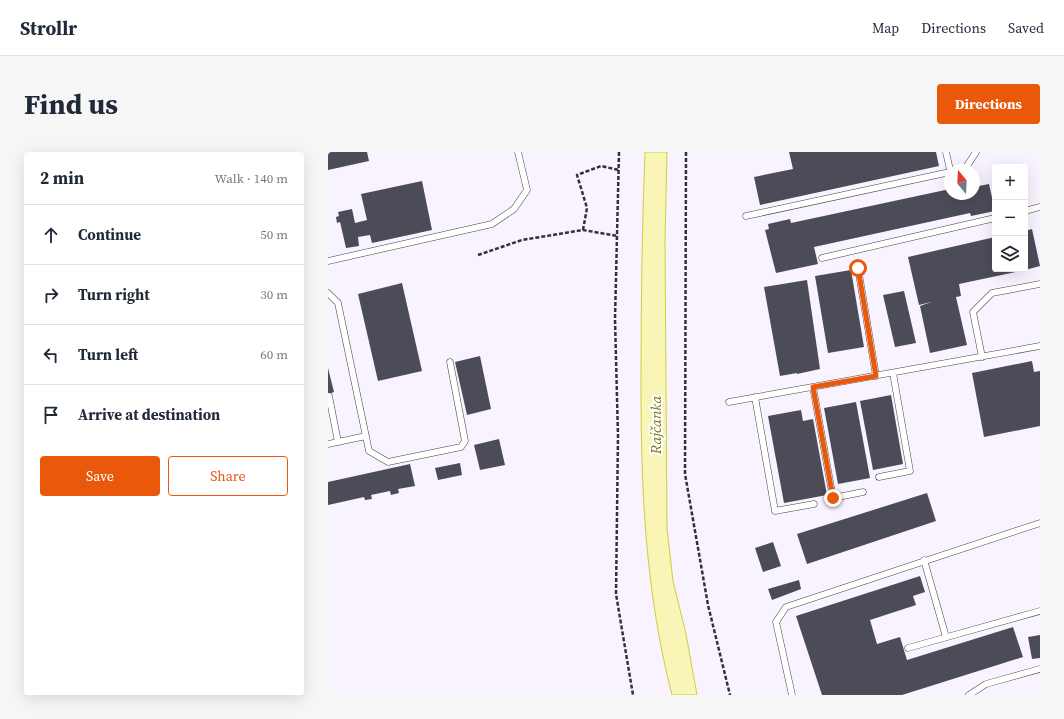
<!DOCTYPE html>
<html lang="en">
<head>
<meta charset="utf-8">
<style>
	:root { --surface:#fff; --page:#f6f6f7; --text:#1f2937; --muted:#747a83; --line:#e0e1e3; --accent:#ea580c }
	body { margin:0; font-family:"Source Serif 4",serif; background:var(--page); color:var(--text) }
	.controls { position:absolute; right:12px; top:12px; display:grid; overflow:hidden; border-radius:4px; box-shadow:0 4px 16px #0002 }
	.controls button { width:36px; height:36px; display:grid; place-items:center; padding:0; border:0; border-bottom:1px solid var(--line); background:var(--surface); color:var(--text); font:20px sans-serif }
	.compass { position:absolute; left:616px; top:12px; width:36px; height:36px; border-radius:50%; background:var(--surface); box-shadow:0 4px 16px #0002; rotate:342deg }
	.stop { position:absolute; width:12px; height:12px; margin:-9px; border:3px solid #ea580c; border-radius:50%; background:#fff }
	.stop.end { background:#ea580c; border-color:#fff; box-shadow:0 1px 4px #0008 }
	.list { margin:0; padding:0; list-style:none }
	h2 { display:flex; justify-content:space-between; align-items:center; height:52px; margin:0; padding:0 16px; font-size:17px }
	h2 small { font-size:13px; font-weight:400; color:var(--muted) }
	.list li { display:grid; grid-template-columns:26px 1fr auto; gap:12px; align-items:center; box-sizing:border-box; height:60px; padding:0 16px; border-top:1px solid var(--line) }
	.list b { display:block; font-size:15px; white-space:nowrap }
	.list em { font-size:13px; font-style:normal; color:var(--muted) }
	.actions { display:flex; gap:8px; padding:12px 16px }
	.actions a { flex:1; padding:9px 0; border:1px solid var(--accent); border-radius:4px; text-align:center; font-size:14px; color:var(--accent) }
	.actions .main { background:var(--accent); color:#fff }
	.icon { flex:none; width:22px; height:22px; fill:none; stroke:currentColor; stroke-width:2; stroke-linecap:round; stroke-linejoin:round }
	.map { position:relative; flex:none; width:712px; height:543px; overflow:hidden; border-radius:4px }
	header { display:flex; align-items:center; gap:24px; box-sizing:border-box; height:56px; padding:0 20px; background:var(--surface); border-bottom:1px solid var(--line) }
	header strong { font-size:19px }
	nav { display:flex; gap:22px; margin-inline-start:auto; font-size:14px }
	.intro { display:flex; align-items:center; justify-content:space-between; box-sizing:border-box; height:96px; padding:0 24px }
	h1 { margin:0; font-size:28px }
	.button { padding:10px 18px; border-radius:4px; background:var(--accent); color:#fff; font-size:14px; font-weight:700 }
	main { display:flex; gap:24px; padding:0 24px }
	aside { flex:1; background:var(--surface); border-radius:4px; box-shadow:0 4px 16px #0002 }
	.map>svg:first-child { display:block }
</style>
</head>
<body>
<header>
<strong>Strollr</strong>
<nav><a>Map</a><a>Directions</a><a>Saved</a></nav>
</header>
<div class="intro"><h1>Find us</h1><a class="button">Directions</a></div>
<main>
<aside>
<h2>2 min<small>Walk · 140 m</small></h2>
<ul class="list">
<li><svg class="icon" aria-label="ahead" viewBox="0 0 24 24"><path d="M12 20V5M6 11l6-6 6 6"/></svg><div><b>Continue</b></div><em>50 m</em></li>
<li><svg class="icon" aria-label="right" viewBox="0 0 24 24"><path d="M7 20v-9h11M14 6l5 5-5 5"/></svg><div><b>Turn right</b></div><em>30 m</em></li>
<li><svg class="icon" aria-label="left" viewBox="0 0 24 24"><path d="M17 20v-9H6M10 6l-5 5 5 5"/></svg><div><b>Turn left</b></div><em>60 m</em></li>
<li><svg class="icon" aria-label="arrive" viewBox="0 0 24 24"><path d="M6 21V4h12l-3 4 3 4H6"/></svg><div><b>Arrive at destination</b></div></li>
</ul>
<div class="actions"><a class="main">Save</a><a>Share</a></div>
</aside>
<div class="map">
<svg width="712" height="543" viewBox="0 0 712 543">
	<rect width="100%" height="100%" fill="#f8f3ff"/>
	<path fill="#f8f5b6" stroke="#d1cd3b" d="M 317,0 L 339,0 L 337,88 L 339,377 L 345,429 L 358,482 L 369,543 L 344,543 C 317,438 313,338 313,230 C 313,154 314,77 317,0 Z"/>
	<path fill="#4c4c59" d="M 0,0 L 39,0 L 41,9 L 0,18 Z
		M 461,0 L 608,0 L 611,14 L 432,53 L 426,25 L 465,17 Z
		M 94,29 L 104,78 L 44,91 L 42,83 L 30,85 L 31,94 L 18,96 L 12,70 L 9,71 L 8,65 L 11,64 L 10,60 L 24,57 L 27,71 L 39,68 L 33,42 Z
		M 661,32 L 667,59 L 643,64 L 642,61 L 486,95 L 490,112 L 448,121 L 437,78 L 441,77 L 440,72 L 462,67 L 463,71 L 622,37 L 622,42 L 646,42 L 646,35 Z
		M 704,77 L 712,114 L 697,118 L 697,79 Z
		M 667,85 L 667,117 L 697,118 L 631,132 L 633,144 L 628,145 L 639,193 L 602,201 L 592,154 L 603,150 L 591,153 L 580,105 Z
		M 523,118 L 536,195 L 500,201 L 487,124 Z
		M 479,128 L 492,217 L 469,222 L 469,221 L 452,224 L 436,135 Z
		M 74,131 L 94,219 L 50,229 L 30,142 Z
		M 576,139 L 588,191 L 567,195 L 555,143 Z
		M 152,204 L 163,257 L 139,263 L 127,210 Z
		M 704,209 L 706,220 L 712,219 L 712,274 L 656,285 L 644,221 Z
		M 0,216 L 6,240 L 0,242 Z
		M 563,243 L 575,312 L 545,318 L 532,249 Z
		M 528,250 L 542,326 L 510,332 L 496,256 Z
		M 473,258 L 475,269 L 485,267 L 499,343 L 456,351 L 440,264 Z
		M 171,287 L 177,313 L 152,318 L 146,293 Z
		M 132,311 L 134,323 L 110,328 L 107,316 Z
		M 82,312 L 87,334 L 70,337 L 71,341 L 63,343 L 62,339 L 43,343 L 44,347 L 37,348 L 36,345 L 0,353 L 0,330 Z
		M 599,341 L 608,369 L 479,412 L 469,382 Z
		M 445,390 L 453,414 L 435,420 L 427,396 Z
		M 592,424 L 597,440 L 585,444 L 588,453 L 542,468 L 549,492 L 572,485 L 579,508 L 685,475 L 695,505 L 574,543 L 494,543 L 468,464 Z
		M 471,428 L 473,437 L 444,448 L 440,437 Z
		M 712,483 L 712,506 L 704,507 L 700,485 Z"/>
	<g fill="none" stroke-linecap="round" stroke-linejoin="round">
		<g stroke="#434343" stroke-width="7">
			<path id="service" d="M 618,0 L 622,18
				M 630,18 L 637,17 L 648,0
				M 697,59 L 712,55
				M 418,64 L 622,20
				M 494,106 L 667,66
				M 0,109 L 164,72 L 186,57 L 199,38 L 190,0
				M 530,116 L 548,224
				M 0,141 L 10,151 L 41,299 L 60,310 L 133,295 L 137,289 L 122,210
				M 654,205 L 645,160 L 664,141 L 712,132
				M 485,235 L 505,346 L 535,340
				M 1,244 L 10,290
				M 427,245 L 447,359 L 486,352
				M 401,250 L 712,194
				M 0,292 L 38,284
				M 551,325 L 582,319 L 565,221
				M 596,408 L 618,485
				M 580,496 L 712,459
				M 464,543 L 448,470 L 458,455 L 712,371
				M 641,543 L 658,532 L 712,517"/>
		</g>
		<path stroke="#323232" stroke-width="2.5" stroke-dasharray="4 2" stroke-linecap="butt" d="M 291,0 L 287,167 L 290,284 L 288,442 L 305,543
			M 358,0 L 357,322 L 380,453 L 402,543
			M 255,78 L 259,56 L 249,23 L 273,14 L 291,18
			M 150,103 L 194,88 L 255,78 L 290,84"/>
		<use href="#service" stroke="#fff" stroke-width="6"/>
	</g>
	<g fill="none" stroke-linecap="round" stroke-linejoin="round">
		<path stroke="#ea580c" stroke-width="5" d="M 505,346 L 485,235 L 548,224 L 530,116"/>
	</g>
	<g text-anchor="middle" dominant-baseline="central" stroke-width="4" stroke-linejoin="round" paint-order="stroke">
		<g font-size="15" font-style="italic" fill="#787914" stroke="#fff">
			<text transform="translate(327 273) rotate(-90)">Rajčanka</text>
		</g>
	</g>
</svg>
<div class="controls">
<button>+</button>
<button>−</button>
<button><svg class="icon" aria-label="layers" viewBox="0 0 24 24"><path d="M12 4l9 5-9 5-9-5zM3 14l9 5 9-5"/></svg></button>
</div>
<svg class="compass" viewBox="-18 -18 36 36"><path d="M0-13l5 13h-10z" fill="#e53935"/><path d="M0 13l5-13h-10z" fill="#747a83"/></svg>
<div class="stop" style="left:530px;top:116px"></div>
<div class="stop end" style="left:505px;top:346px"></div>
</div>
</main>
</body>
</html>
